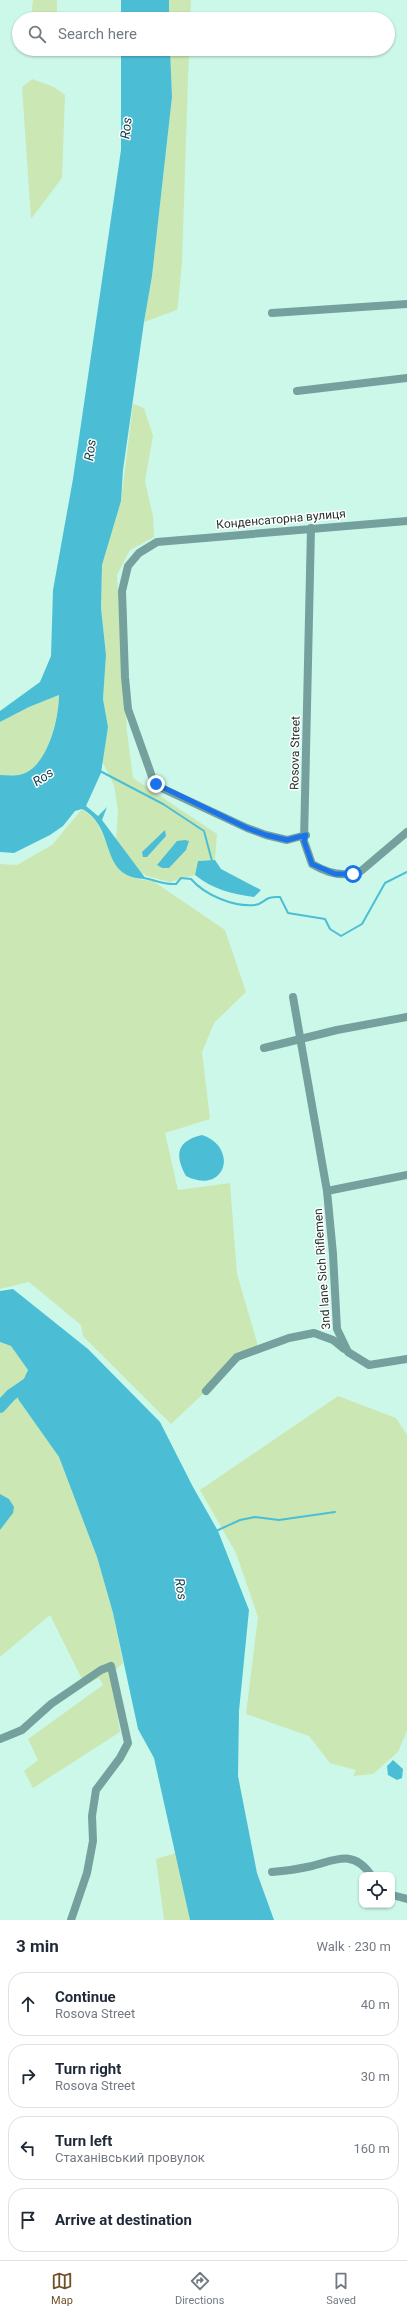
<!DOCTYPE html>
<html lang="en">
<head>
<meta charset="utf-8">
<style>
	:root { --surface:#fff; --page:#f6f6f7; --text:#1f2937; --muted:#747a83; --line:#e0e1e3; --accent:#714f27 }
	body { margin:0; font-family:Roboto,sans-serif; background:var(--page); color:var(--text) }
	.controls { position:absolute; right:12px; bottom:12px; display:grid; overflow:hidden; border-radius:8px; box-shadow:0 1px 3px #0004 }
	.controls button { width:36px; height:36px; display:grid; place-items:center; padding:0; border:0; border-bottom:1px solid var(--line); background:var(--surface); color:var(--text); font:20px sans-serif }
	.stop { position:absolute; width:12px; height:12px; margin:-9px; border:3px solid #1a73e8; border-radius:50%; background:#fff }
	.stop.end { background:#1a73e8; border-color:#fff; box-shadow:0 1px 4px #0008 }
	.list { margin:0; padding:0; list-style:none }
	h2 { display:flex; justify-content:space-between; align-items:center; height:52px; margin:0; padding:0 16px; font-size:17px }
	h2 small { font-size:13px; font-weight:400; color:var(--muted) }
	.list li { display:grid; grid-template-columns:26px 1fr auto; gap:12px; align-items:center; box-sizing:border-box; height:64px; margin:0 8px 8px; padding:0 8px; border:1px solid var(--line); border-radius:16px }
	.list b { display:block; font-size:15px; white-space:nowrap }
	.list p { margin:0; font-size:13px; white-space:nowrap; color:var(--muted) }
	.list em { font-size:13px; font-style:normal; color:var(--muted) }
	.icon { flex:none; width:22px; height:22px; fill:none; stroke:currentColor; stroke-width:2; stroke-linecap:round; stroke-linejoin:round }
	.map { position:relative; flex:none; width:407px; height:1920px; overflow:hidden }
	.search { position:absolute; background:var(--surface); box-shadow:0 1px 3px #0004; left:12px; right:12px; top:12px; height:44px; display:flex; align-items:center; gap:10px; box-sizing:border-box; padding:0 14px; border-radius:22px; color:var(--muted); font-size:15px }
	.sheet { height:340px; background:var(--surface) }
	nav { display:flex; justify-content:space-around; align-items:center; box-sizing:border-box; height:56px; border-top:1px solid var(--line); background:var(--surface); font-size:11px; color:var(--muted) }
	nav a { display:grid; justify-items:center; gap:2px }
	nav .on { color:var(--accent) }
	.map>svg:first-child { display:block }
</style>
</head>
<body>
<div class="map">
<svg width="407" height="1920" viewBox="0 0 407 1920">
	<rect width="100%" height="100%" fill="#ccf8e9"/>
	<path fill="#cbe8b4" d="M 33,0 L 57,0 L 57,19 L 31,19 Z
		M 169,0 L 191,0 L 190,19 L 169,19 Z
		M 170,49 L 189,49 L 182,262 L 178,305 L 177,310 L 144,322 L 152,276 L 172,97 Z
		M 32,79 L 54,87 L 65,95 L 62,178 L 31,219 L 22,87 Z
		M 133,404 L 144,408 L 153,436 L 145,481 L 153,516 L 154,537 L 130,550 L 117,575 L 127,732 L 133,778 L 217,834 L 215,860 L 198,861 L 195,875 L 170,882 L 147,876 L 137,870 L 116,839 L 118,811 L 114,785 L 102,761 L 108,727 L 103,699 L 106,655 L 101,608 L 102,565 L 121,501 Z
		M 60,695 C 57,719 48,770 19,775 C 13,776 6,775 0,775 L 0,722 L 29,707 Z
		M 82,809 L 97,821 L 114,861 L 137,879 L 153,881 L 225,930 L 246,992 L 214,1023 L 202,1052 L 210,1119 L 165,1133 L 178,1190 L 230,1183 L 237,1274 L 259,1349 L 235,1364 L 171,1424 L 83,1336 L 81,1325 L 29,1282 L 0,1289 L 0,864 L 17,865 L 52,845 Z
		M 0,1342 L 11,1346 L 28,1370 L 21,1385 L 18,1399 L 59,1457 L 97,1557 L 113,1613 L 123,1663 L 111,1674 L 120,1732 L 33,1788 L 24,1771 L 38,1760 L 28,1739 L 103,1685 L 99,1678 L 85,1685 L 50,1615 L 0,1657 Z
		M 338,1396 L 396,1418 L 407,1435 L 407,1731 L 398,1752 L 373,1774 L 353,1776 L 356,1770 L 330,1763 L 309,1736 L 246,1714 L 258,1617 L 236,1553 L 200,1490 Z
		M 176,1853 L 190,1920 L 164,1920 L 156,1859 Z"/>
	<path fill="#4bbed5" d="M 121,0 L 169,0 L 169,19 L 121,19 Z
		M 121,49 L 170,49 L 172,97 L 152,276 L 144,322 L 123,470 L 121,501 L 102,565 L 101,608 L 106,655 L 103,699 L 108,727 L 101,773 L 86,806 L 98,816 L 107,807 L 102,820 L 146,879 C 97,878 118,828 82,809 L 75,811 L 63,826 L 50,835 L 14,853 L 0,852 L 0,775 C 6,775 13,776 19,775 C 47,770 59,719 59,695 L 29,707 L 0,722 L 0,711 L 40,682 L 51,656 L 53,590 L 73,479 L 121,150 Z
		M 165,830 L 166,836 L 147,857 L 143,857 L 142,852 Z
		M 185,840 L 189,841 L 186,850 L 169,868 L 162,868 L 157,865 L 177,841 Z
		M 215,860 L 221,869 L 261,890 L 254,897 C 232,894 212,889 195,875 L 198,861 Z
		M 202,1135 C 239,1147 226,1196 186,1176 C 174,1154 177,1141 202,1135 Z
		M 13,1289 L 88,1349 L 160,1422 L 193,1487 L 218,1531 L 249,1610 L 239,1711 L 238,1776 L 257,1873 L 274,1920 L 190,1920 L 154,1758 L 138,1729 L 113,1613 L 97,1557 L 59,1457 L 18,1399 L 21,1385 L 28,1370 L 11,1346 L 0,1342 L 0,1291 Z
		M 0,1494 L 9,1499 L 14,1507 L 13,1513 L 0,1530 Z
		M 393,1760 L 403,1769 L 402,1778 L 397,1780 L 388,1775 L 387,1766 Z"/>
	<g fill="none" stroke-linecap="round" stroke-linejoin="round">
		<path stroke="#4bbed5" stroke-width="2" d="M 100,771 L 163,804 L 204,831 L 212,861
			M 144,878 C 155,880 164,885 176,884 L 181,878 L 191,879 C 205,895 233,907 255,905 C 265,904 263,896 280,897 L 288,913 L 325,919 L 330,929 L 341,936 L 362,924 L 385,883 L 407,872
			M 216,1531 L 240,1520 L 255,1517 L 279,1520 L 335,1512"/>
		<path stroke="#4bbed5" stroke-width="12" d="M 0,1407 L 11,1395 L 33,1380"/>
		<path stroke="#74a09e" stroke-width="8" d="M 272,313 L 407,304
			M 297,391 L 407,378
			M 311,528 L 304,841 L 312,864 C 327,873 344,878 361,871 L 407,832
			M 306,835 L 287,840 L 266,835 L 247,828 L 155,785 L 128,709 L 125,677 L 122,591 L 128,566 L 139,553 L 157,542 L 407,521
			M 293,997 L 327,1191 L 333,1254 L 337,1329 L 348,1352 L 369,1365 L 407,1359
			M 264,1048 L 337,1030 L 407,1017
			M 327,1191 L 407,1175
			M 206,1391 L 237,1357 L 289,1338 L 314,1333 L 333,1340 L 344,1349
			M 0,1739 L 22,1730 L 51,1704 L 101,1670 L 111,1666 L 128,1743 L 120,1758 L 96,1790 L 92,1816 L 93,1841 L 87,1873 L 71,1920
			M 272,1872 C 285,1871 299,1869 312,1866 C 336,1860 353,1849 371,1875
			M 392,1895 L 407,1899"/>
	</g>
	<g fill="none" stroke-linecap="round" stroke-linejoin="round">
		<path stroke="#1a73e8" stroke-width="5" d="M 156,784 L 247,828 L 266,835 L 287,840 L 306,835 L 304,841 L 312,864 L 335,874 L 353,874"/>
	</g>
	<g text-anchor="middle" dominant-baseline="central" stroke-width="3" stroke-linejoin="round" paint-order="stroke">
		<g font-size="12" fill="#24352f" stroke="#fff">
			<text transform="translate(281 519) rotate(-5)">Конденсаторна вулиця</text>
			<text transform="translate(295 753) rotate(-89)">Rosova Street</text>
			<text transform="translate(322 1269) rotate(-94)">3nd lane Sich Riflemen</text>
		</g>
		<g font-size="13" font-style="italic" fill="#0e424c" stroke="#fff">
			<text transform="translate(126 128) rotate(-84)">Ros</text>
			<text transform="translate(90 450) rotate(-82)">Ros</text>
			<text transform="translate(43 777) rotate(-34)">Ros</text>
			<text transform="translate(181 1589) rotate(81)">Ros</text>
		</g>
	</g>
</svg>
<div class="controls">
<button><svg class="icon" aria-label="locate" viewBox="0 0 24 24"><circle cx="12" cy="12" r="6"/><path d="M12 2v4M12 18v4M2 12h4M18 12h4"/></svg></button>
</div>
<div class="stop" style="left:353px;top:874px"></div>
<div class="stop end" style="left:156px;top:784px"></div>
<div class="search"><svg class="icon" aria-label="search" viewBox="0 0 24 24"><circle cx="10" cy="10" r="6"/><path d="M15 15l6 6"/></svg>Search here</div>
</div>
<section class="sheet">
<h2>3 min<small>Walk · 230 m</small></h2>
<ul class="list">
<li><svg class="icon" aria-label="ahead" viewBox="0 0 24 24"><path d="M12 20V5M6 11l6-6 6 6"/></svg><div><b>Continue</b><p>Rosova Street</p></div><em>40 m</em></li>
<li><svg class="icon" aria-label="right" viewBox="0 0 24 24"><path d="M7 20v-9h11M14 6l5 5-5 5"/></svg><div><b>Turn right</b><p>Rosova Street</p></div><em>30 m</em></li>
<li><svg class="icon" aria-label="left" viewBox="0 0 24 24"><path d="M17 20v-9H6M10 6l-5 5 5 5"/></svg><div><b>Turn left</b><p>Стаханівський провулок</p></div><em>160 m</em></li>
<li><svg class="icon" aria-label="arrive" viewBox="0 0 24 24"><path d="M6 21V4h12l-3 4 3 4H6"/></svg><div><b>Arrive at destination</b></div></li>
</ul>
</section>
<nav>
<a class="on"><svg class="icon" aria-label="map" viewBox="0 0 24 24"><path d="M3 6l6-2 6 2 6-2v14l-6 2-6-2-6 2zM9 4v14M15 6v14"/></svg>Map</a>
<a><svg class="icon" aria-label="directions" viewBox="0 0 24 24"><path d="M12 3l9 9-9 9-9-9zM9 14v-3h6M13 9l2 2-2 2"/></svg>Directions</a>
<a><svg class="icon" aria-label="saved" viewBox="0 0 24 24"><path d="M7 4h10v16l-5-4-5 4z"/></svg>Saved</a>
</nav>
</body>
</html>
